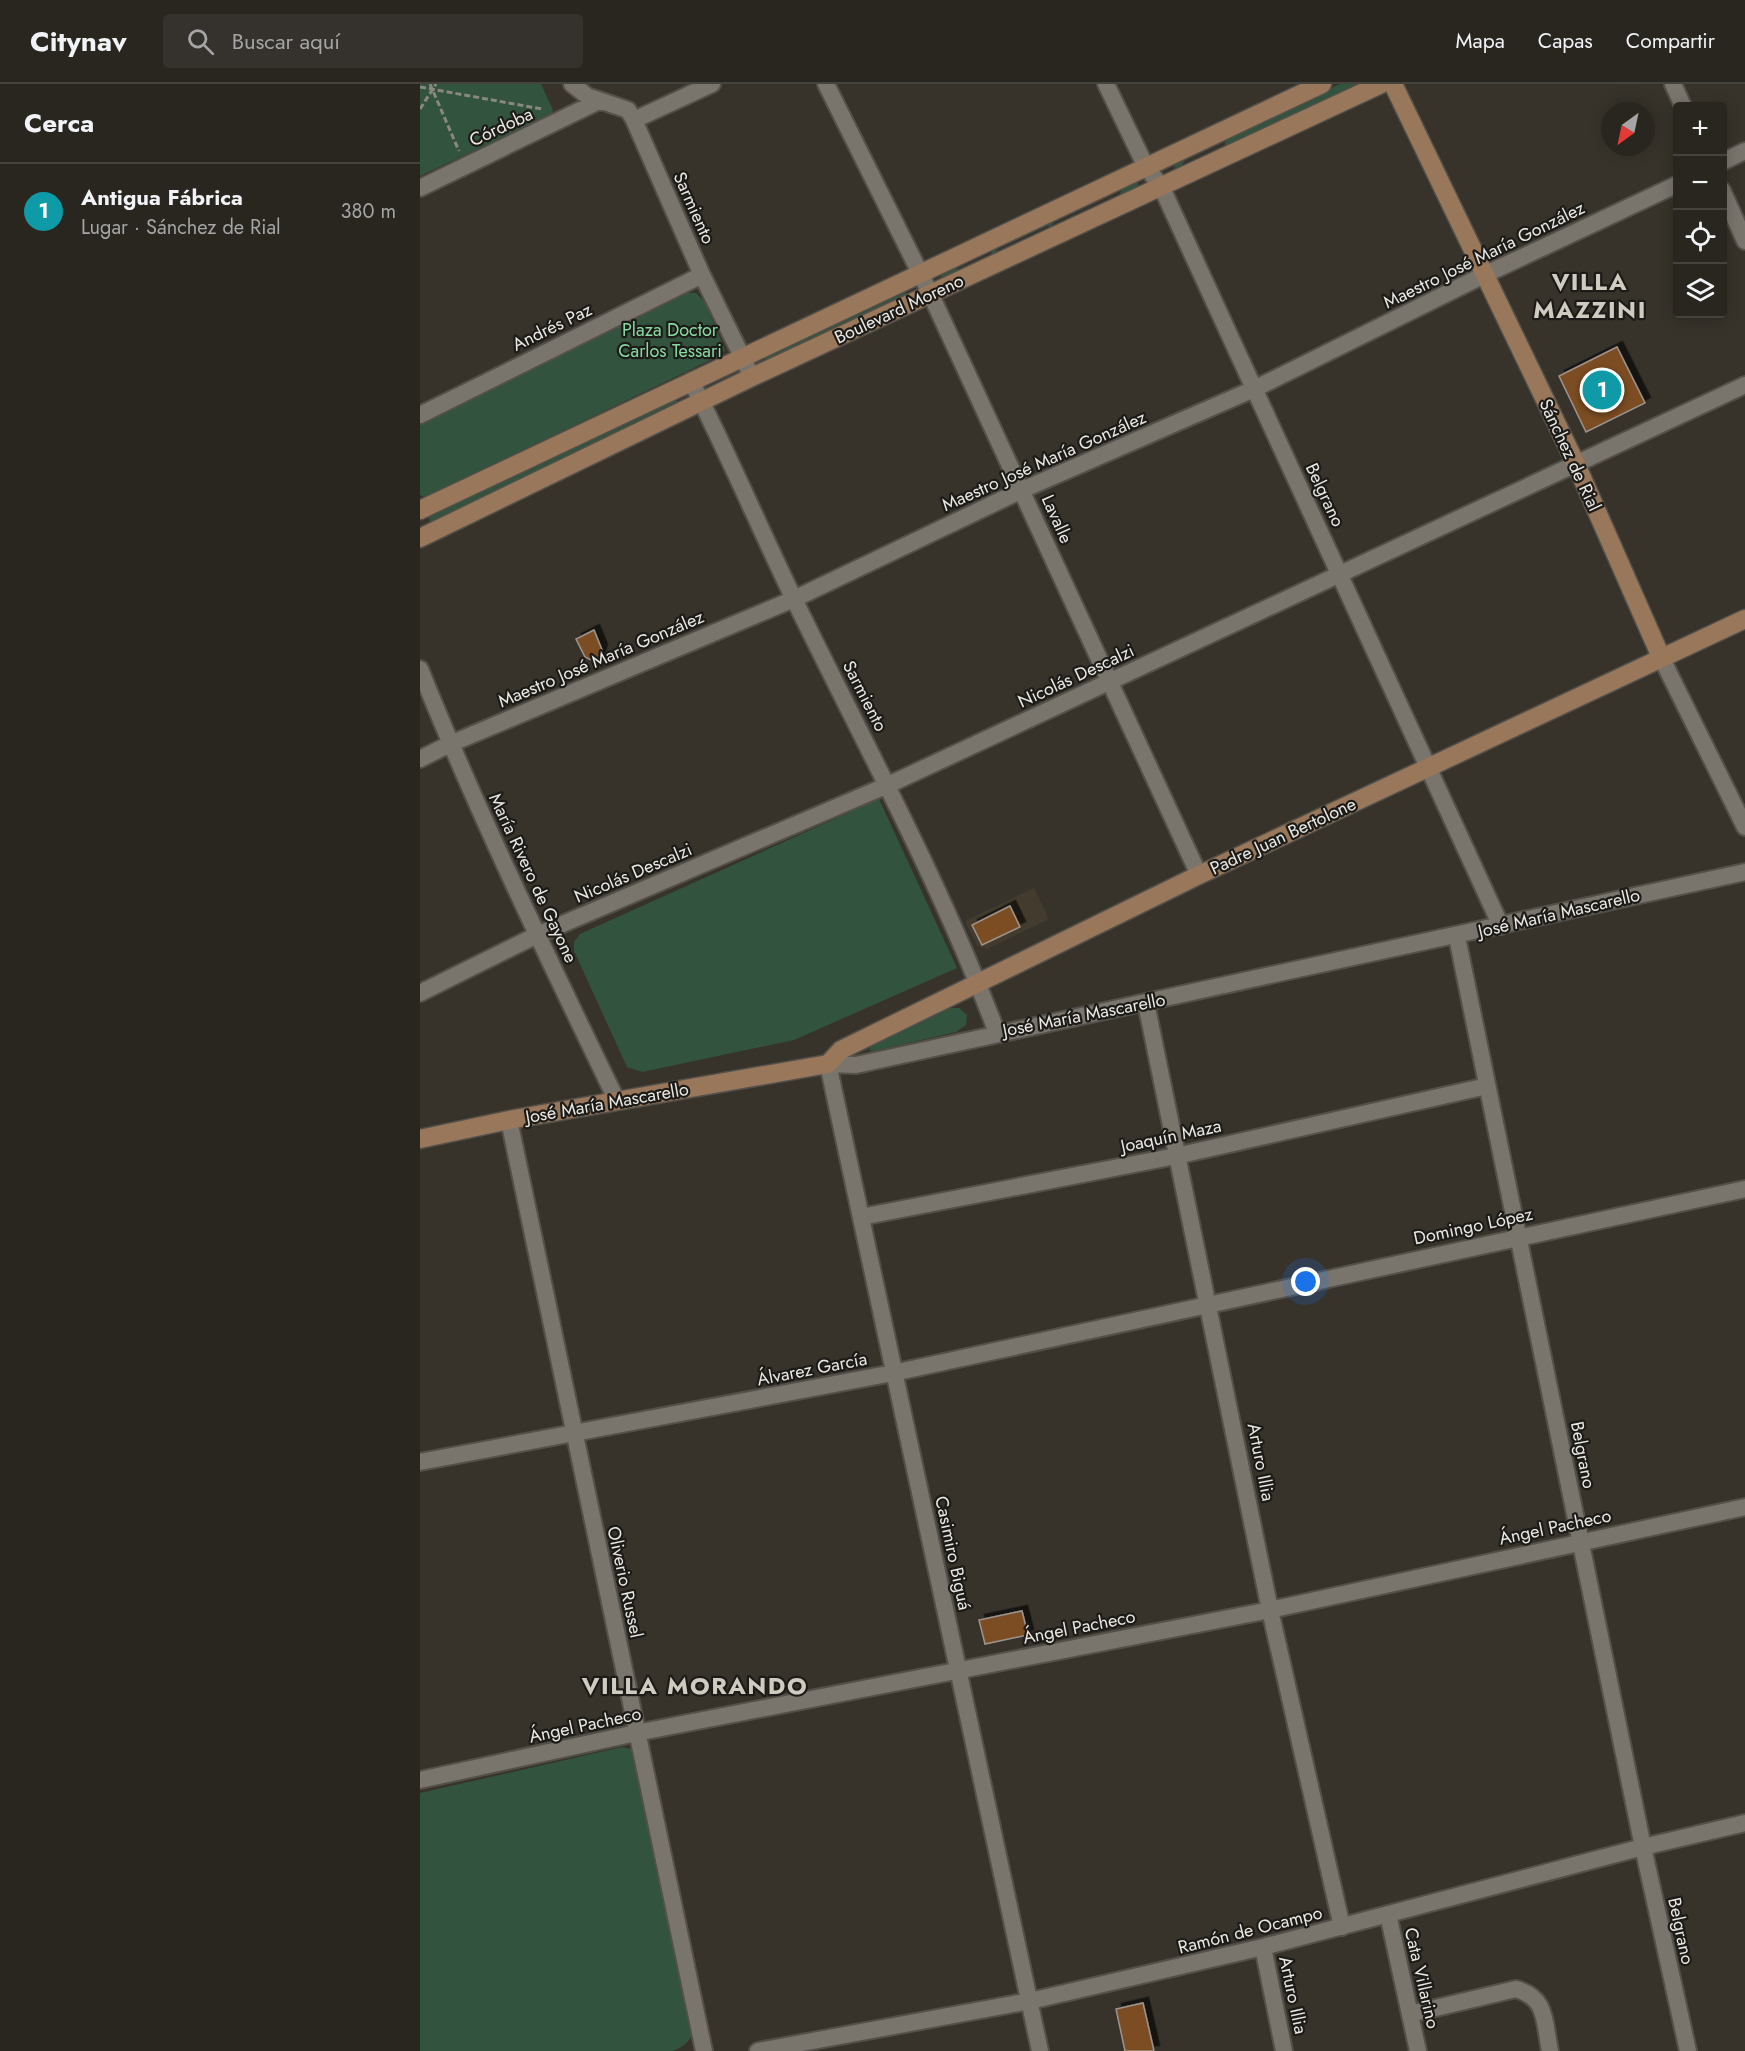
<!DOCTYPE html>
<html lang="es">
<head>
<meta charset="utf-8">
<style>
	:root { --surface:#292620; --page:#35322d; --text:#f1f3f6; --muted:#a5a5a5; --line:#45433e; --accent:#8bbbb9 }
	body { margin:0; font-family:Jost,sans-serif; background:var(--page); color:var(--text) }
	.controls { position:absolute; right:18px; top:18px; display:grid; overflow:hidden; border-radius:6px; box-shadow:0 3px 15px #0003 }
	.controls button { width:54px; height:54px; display:grid; place-items:center; padding:0; border:0; border-bottom:2px solid var(--line); background:var(--surface); color:var(--text); font:30px sans-serif }
	.compass { position:absolute; left:1181px; top:18px; width:54px; height:54px; border-radius:50%; background:var(--surface); box-shadow:0 3px 15px #0003; rotate:213deg }
	.you { position:absolute; left:886px; top:1198px; width:21px; height:21px; margin:-15px; border:4px solid #fff; border-radius:50%; background:#1a73e8; box-shadow:0 0 0 9px #1a73e833 }
	.badge { display:grid; place-items:center; width:39px; height:39px; border-radius:50%; background:var(--accent); color:#fff; font-size:20px; font-weight:700 }
	.pin { position:absolute; translate:-50% -50%; border:3px solid #fff; box-shadow:0 2px 6px #0006 }
	.list { margin:0; padding:0; list-style:none }
	h2 { display:flex; justify-content:space-between; align-items:center; height:78px; margin:0; padding:0 24px; font-size:26px }
	h2 small { font-size:20px; font-weight:400; color:var(--muted) }
	.list li { display:grid; grid-template-columns:39px 1fr auto; gap:18px; align-items:center; box-sizing:border-box; height:96px; padding:0 24px; border-top:2px solid var(--line) }
	.list b { display:block; font-size:22px; white-space:nowrap }
	.list p { margin:0; font-size:20px; white-space:nowrap; color:var(--muted) }
	.list em { font-size:20px; font-style:normal; color:var(--muted) }
	.icon { flex:none; width:33px; height:33px; fill:none; stroke:currentColor; stroke-width:2; stroke-linecap:round; stroke-linejoin:round }
	.map { position:relative; flex:none; width:1325px; height:1967px; overflow:hidden }
	header { display:flex; align-items:center; gap:36px; box-sizing:border-box; height:84px; padding:0 30px; background:var(--surface); border-bottom:2px solid var(--line) }
	header strong { font-size:28px }
	nav { display:flex; gap:33px; margin-inline-start:auto; font-size:21px }
	.search { width:420px; height:54px; background:var(--page); display:flex; align-items:center; gap:15px; box-sizing:border-box; padding:0 21px; border-radius:6px; color:var(--muted); font-size:22px }
	main { display:flex }
	aside { flex:1; background:var(--surface) }
	.map>svg:first-child { display:block }
</style>
</head>
<body>
<header>
<strong>Citynav</strong>
<div class="search"><svg class="icon" aria-label="search" viewBox="0 0 24 24"><circle cx="10" cy="10" r="6"/><path d="M15 15l6 6"/></svg>Buscar aquí</div>
<nav><a>Mapa</a><a>Capas</a><a>Compartir</a></nav>
</header>
<main>
<aside>
<h2>Cerca<small></small></h2>
<ul class="list">
<li><span class="badge" style="background:#0f9aa8">1</span><div><b>Antigua Fábrica</b><p>Lugar · Sánchez de Rial</p></div><em>380 m</em></li>
</ul>
</aside>
<div class="map">
<svg width="1325" height="1967" viewBox="0 0 1325 1967">
	<defs>
		<filter id="shadow"><feDropShadow dx="5.5" dy="-5.5" stdDeviation="0" flood-color="#0009"/></filter>
	</defs>
	<rect width="100%" height="100%" fill="#37332b"/>
	<path fill="#433c2e" d="M 614,804 L 629,835 L 567,865 L 557,862 L 545,837 Z"/>
	<path fill="#32533d" d="M 0,0 L 121,0 L 133,26 L 130,31 L 0,92 Z
		M 920,0 L 939,0 L 804,64 L 806,55 L 766,74 L 760,85 L 754,83 L 756,77 Z
		M 716,96 L 720,104 L 627,148 L 629,141 L 578,164 L 572,174 L 526,196 L 521,193 L 522,188 L 540,179 L 536,188 L 569,173 L 575,163 L 634,135 L 632,142 L 699,111 L 704,102 Z
		M 483,204 L 487,212 L 346,278 L 342,269 Z
		M 264,209 L 276,209 L 285,218 L 305,266 L 297,273 L 5,413 L 0,411 L 0,339 Z
		M 255,313 L 259,321 L 11,439 L 7,431 Z
		M 459,715 L 537,884 L 374,956 L 222,988 L 207,983 L 154,867 L 154,858 L 160,850 Z
		M 526,924 L 539,924 L 547,931 L 546,941 L 536,948 L 454,967 L 449,966 L 452,961 Z
		M 202,1663 L 215,1666 L 275,1946 C 270,1957 263,1964 252,1967 L 0,1967 L 0,1709 Z"/>
	<path fill="#7b4d23" stroke="#9d948e" stroke-width="1.5" filter="url(#shadow)" d="M 1197,263 L 1225,319 L 1166,348 L 1139,292 Z
		M 174,546 L 182,566 L 177,579 L 165,573 L 156,555 Z
		M 590,822 L 600,843 L 562,861 L 552,841 Z
		M 602,1527 L 608,1551 L 565,1560 L 559,1536 Z
		M 723,1919 L 734,1967 L 705,1967 L 696,1925 Z"/>
	<g fill="none" stroke-linecap="round" stroke-linejoin="round">
		<g stroke="#53504a" stroke-width="20">
			<path id="street" d="M 152,0 L 167,12 L 208,26 L 214,36 L 282,191 L 332,293
				M 406,0 L 511,211 L 779,791
				M 686,0 L 726,83 L 741,102 L 1081,842
				M 1253,0 L 1263,22
				M 214,36 L 292,0
				M 1302,78 L 1325,67
				M 0,104 L 179,17
				M 1302,106 L 1325,157
				M 271,297 C 308,369 339,443 374,515 C 444,659 521,799 577,949
				M 0,331 L 282,191
				M 1241,573 L 1325,743
				M 0,585 C 59,732 128,874 197,1017
				M 0,675 L 30,660 L 374,515 L 602,406 L 834,305 L 1064,191 L 1258,100
				M 1037,853 L 1223,1763 L 1268,1967
				M 0,909 L 117,851 L 468,701 L 1325,301
				M 726,919 L 850,1526 L 922,1843
				M 89,1036 L 284,1967
				M 441,1133 L 756,1072 L 1067,1002
				M 0,1378 L 473,1289 L 1325,1105
				M 0,1696 L 216,1649 L 850,1526 L 1325,1423
				M 968,1830 L 998,1967
				M 843,1863 L 864,1967
				M 990,1930 L 1096,1905 C 1128,1914 1124,1939 1130,1967
				M 338,1967 L 610,1917 L 843,1863 L 1223,1763 L 1325,1739
				M 620,1967 L 408,980 L 436,981 L 1325,788"/>
		</g>
		<g stroke="#53504a" stroke-width="21">
			<path id="secondary" d="M 973,0 L 1156,380 L 1241,573
				M 0,426 L 902,0
				M 0,454 L 332,293 L 961,0
				M 0,1055 L 89,1036 L 408,980 L 421,966 L 779,791 L 1325,535"/>
		</g>
		<path stroke="#8a8781" stroke-width="3" stroke-dasharray="6 3" stroke-linecap="butt" d="M 10,0 L 39,67
			M 0,3 L 122,25
			M 0,25 L 16,0"/>
		<use href="#street" stroke="#79746c" stroke-width="16"/>
		<use href="#secondary" stroke="#99775a" stroke-width="18"/>
	</g>
	<g text-anchor="middle" dominant-baseline="central" stroke-width="4.5" stroke-linejoin="round" paint-order="stroke">
		<g font-size="18" fill="#eae8e3" stroke="#1d1b18">
			<text transform="translate(81 43) rotate(-25)">Córdoba</text>
			<text transform="translate(274 124) rotate(66)">Sarmiento</text>
			<text transform="translate(1064 171) rotate(-26)">Maestro José María González</text>
			<text transform="translate(479 225) rotate(-25)">Boulevard Moreno</text>
			<text transform="translate(132 243) rotate(-26)">Andrés Paz</text>
			<text transform="translate(1150 371) rotate(65)">Sánchez de Rial</text>
			<text transform="translate(624 377) rotate(-24)">Maestro José María González</text>
			<text transform="translate(905 411) rotate(65)">Belgrano</text>
			<text transform="translate(637 435) rotate(66)">Lavalle</text>
			<text transform="translate(181 575) rotate(-23)">Maestro José María González</text>
			<text transform="translate(656 592) rotate(-25)">Nicolás Descalzi</text>
			<text transform="translate(445 612) rotate(63)">Sarmiento</text>
			<text transform="translate(863 752) rotate(-25)">Padre Juan Bertolone</text>
			<text transform="translate(213 789) rotate(-23)">Nicolás Descalzi</text>
			<text transform="translate(113 794) rotate(65)">María Rivero de Gayone</text>
			<text transform="translate(1139 829) rotate(-13)">José María Mascarello</text>
			<text transform="translate(664 931) rotate(-11)">José María Mascarello</text>
			<text transform="translate(187 1019) rotate(-10)">José María Mascarello</text>
			<text transform="translate(751 1052) rotate(-12)">Joaquín Maza</text>
			<text transform="translate(1053 1142) rotate(-12)">Domingo López</text>
			<text transform="translate(392 1285) rotate(-11)">Álvarez García</text>
			<text transform="translate(1163 1371) rotate(79)">Belgrano</text>
			<text transform="translate(841 1378) rotate(79)">Arturo Illia</text>
			<text transform="translate(1135 1443) rotate(-12)">Ángel Pacheco</text>
			<text transform="translate(533 1469) rotate(78)">Casimiro Biguá</text>
			<text transform="translate(205 1498) rotate(78)">Oliverio Russel</text>
			<text transform="translate(659 1543) rotate(-11)">Ángel Pacheco</text>
			<text transform="translate(165 1641) rotate(-12)">Ángel Pacheco</text>
			<text transform="translate(830 1846) rotate(-14)">Ramón de Ocampo</text>
			<text transform="translate(1261 1847) rotate(78)">Belgrano</text>
			<text transform="translate(1002 1894) rotate(77)">Cata Villarino</text>
			<text transform="translate(873 1911) rotate(78)">Arturo Illia</text>
		</g>
		<g font-size="18" fill="#88dba3" stroke="#1d1b18">
			<text x="250" y="246">Plaza Doctor<tspan x="250" dy="21">Carlos Tessari</tspan></text>
		</g>
		<g font-size="24" font-weight="bold" letter-spacing="1.5" fill="#d0cbc1" stroke="#1d1b18">
			<text x="1170" y="197">VILLA<tspan x="1170" dy="28">MAZZINI</tspan></text>
			<text x="275" y="1601">VILLA MORANDO</text>
		</g>
	</g>
</svg>
<div class="controls">
<button>+</button>
<button>−</button>
<button><svg class="icon" aria-label="locate" viewBox="0 0 24 24"><circle cx="12" cy="12" r="6"/><path d="M12 2v4M12 18v4M2 12h4M18 12h4"/></svg></button>
<button><svg class="icon" aria-label="layers" viewBox="0 0 24 24"><path d="M12 4l9 5-9 5-9-5zM3 14l9 5 9-5"/></svg></button>
</div>
<svg class="compass" viewBox="-18 -18 36 36"><path d="M0-13l5 13h-10z" fill="#e53935"/><path d="M0 13l5-13h-10z" fill="#a5a5a5"/></svg>
<div class="you"></div>
<div class="pin badge" style="left:1182px;top:306px;background:#0f9aa8">1</div>
</div>
</main>
</body>
</html>
